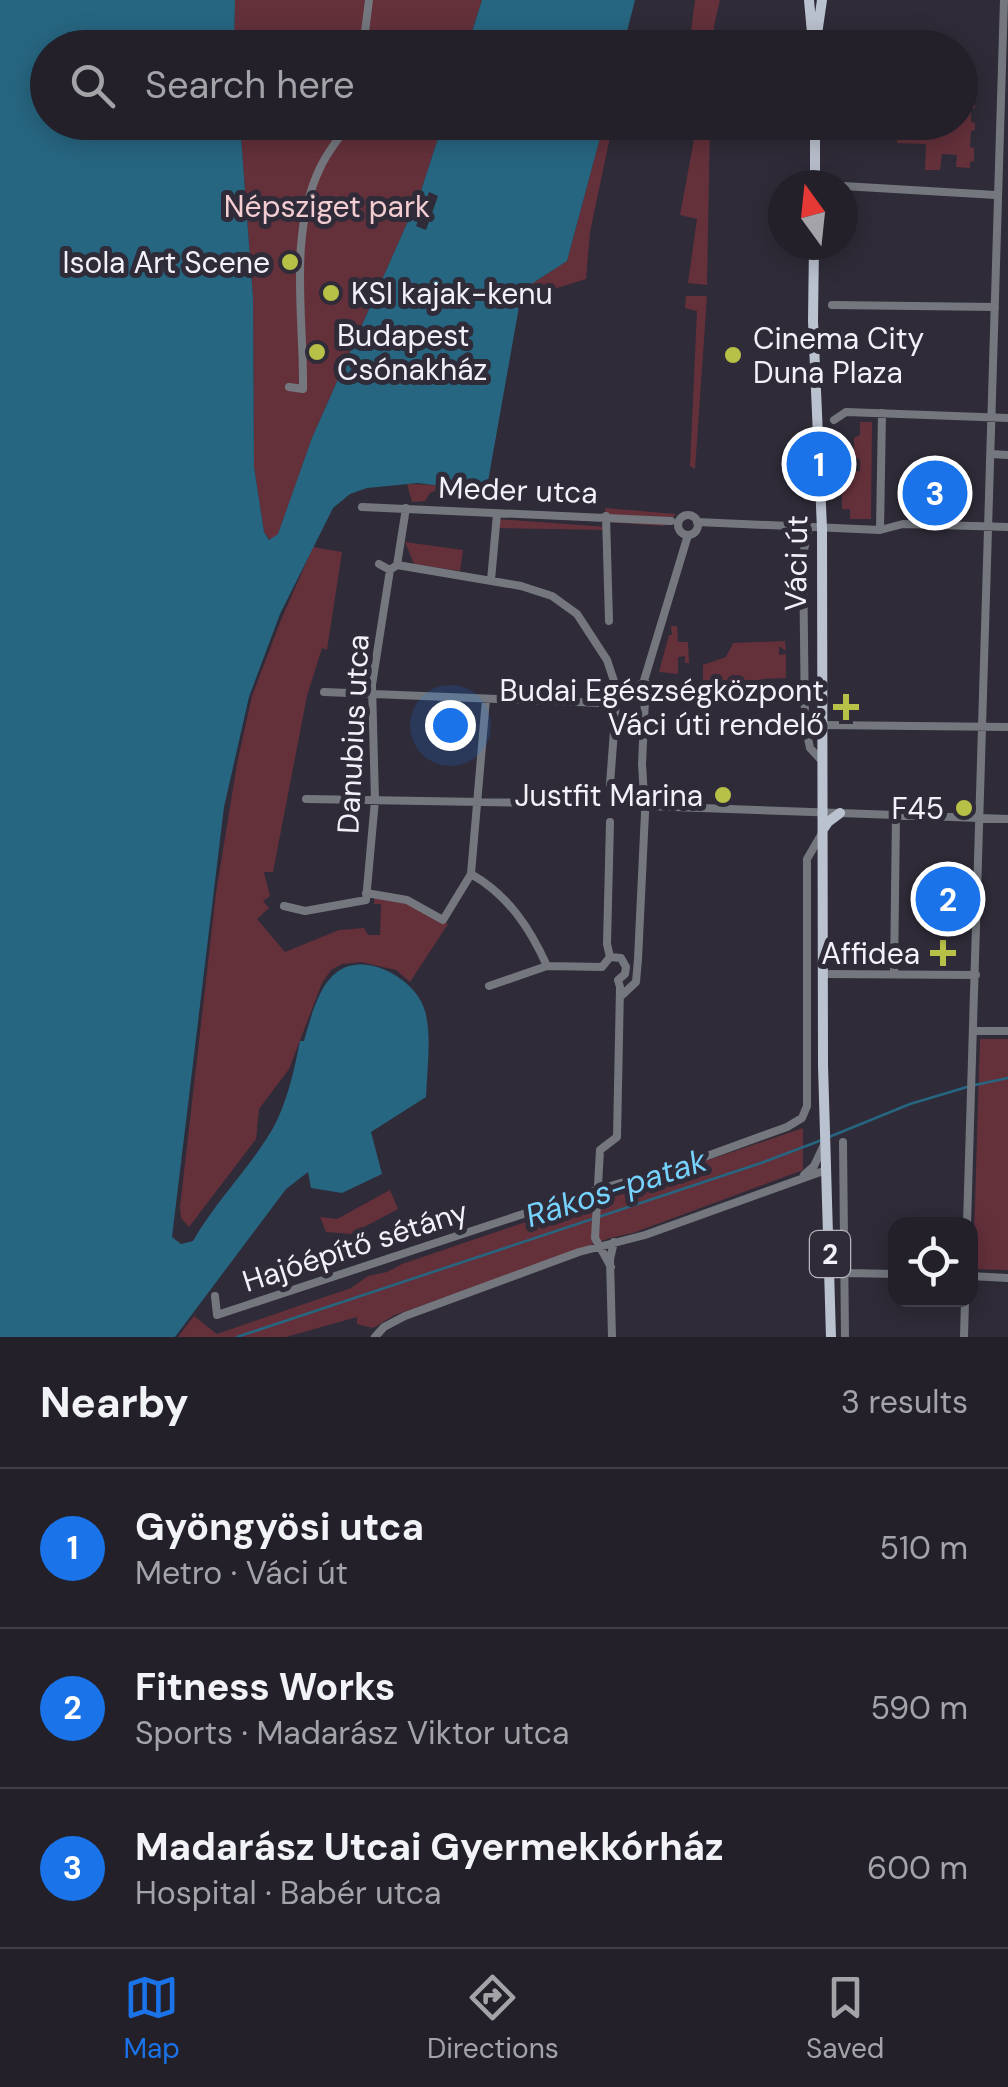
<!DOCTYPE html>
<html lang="en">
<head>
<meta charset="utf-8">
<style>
	:root { --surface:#23202a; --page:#2b2832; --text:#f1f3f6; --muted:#a3a3a8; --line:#403e47; --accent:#1a73e8 }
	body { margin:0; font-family:"DM Sans",sans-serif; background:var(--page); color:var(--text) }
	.controls { position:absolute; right:30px; bottom:30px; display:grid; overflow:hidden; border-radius:20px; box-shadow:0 5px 25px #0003 }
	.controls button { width:90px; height:90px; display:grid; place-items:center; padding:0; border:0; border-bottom:2px solid var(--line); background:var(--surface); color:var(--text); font:50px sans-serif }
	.compass { position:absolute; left:768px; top:170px; width:90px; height:90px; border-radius:50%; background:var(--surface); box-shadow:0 5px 25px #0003; rotate:345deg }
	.you { position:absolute; left:450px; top:725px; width:35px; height:35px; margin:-25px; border:8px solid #fff; border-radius:50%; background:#1a73e8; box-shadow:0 0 0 15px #1a73e833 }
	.badge { display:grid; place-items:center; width:65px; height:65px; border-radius:50%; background:var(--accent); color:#fff; font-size:32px; font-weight:700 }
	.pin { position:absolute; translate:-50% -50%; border:5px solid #fff; box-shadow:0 2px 10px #0006 }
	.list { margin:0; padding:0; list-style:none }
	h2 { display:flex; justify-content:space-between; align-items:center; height:130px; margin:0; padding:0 40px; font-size:42px }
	h2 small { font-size:32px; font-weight:400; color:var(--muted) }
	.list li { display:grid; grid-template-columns:65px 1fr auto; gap:30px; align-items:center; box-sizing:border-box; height:160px; padding:0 40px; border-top:2px solid var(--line) }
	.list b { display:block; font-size:38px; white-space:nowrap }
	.list p { margin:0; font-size:32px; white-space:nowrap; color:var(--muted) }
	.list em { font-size:32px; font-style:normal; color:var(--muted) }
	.icon { flex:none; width:55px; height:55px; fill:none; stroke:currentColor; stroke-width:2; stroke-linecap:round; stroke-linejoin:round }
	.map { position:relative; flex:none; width:1008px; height:1337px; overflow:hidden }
	.search { position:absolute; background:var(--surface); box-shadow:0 5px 25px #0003; left:30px; right:30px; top:30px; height:110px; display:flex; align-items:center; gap:25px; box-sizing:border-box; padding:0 35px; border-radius:55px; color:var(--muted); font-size:38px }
	.sheet { height:610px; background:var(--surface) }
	nav { display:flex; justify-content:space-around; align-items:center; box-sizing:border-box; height:140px; border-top:2px solid var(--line); background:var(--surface); font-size:28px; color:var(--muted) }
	nav a { display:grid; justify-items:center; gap:5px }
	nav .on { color:var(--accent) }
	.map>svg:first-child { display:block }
</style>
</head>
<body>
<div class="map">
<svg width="1008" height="1337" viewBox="0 0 1008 1337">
	<rect width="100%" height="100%" fill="#2f2b38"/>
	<path fill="#64313b" d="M 235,0 L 482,0 L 467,47 L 234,48 Z
		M 695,0 L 720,0 L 714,26 L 713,47 L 689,47 Z
		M 961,74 L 976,74 L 976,83 L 972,84 L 975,108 L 971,109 L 971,122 L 975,123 L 975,130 L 971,131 L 970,147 L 974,148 L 974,161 L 970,162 L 970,168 L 956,167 L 957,155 L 942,154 L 940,170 L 925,170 L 926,144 L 897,143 L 898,123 L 960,122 Z
		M 240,123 L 443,123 L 420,194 L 312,438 L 278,535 L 270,540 L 264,532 L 254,467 L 253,298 Z
		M 604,123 L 613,123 L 590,232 L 586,279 L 538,294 L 522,290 L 567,261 Z
		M 697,123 L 710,123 L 707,285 L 688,283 L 697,219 L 680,215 Z
		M 686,296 L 707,296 L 695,469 L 690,466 L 697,311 L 685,308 Z
		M 860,422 L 872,422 L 871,519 L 850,519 L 850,509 L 842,509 L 842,479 L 852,479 L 852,472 L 860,471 L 860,460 L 854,457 L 854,438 L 860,435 Z
		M 407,484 L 439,485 L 439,489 L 430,493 L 425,501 L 412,502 Z
		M 605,508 L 676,514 L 664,526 L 606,522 Z
		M 496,519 L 606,527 L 606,530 L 495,528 Z
		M 405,542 L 463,550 L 460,571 L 414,564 Z
		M 313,547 L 342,552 L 327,650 L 322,648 L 307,696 L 273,872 L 264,872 L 270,896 L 263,901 L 269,908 L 257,919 L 285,952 L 339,930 L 364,928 L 368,935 L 380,935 L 381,904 L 374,904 L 375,895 L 405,902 L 448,924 L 410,982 L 396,970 L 361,962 L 342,964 L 331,970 L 322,983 L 289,1069 L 259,1109 L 256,1139 L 189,1227 L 181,1218 L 180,1207 L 216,893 L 237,764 L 252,696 L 281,620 Z
		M 671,626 L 677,626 L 678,642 L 688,642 L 689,663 L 685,663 L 685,656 L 678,657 L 678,674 L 659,672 L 669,635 L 672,635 Z
		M 785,641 L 786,651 L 779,646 L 779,655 L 786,654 L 786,678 L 761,679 L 760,684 L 703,683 L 703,665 L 726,657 L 733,643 Z
		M 980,1039 L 1008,1039 L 1008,1270 L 973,1269 Z
		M 803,1128 L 803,1170 L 633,1233 L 610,1238 L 395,1315 L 373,1328 L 357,1324 L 357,1317 L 286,1337 L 178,1337 L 194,1316 L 217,1334 L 351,1288 L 368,1276 L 387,1272 L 402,1264 Z
		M 390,1190 L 398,1209 L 351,1234 L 326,1232 L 320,1217 L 337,1219 Z"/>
	<path fill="#276681" d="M 0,0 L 235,0 L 234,47 L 48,48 L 48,122 L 240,123 L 253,298 L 254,467 L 264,532 L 269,540 L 278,534 L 312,438 L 420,194 L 443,123 L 604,123 L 567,261 L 522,290 L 487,487 L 481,491 L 418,483 L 367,488 L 350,494 L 333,508 L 280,614 L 249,697 L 224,807 L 172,1237 L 181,1244 L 193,1241 C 214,1204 244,1174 267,1138 C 285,1112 294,1072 300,1041 L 304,1041 C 310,1020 318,986 337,972 C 366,950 417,980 425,1011 C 432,1037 427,1070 426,1097 L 371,1132 L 382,1174 L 342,1193 L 311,1188 L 308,1172 L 286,1189 L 175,1337 L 0,1337 Z
		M 482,0 L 635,0 L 623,47 L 467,48 Z"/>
	<path fill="#2f2b38" d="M 429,192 L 438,196 L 426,230 L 416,226 L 422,210 L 410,205 L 411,202 L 424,206 Z"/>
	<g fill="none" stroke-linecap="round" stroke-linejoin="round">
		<path stroke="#276681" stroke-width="2.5" d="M 975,1085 L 1008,1078
			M 829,1137 L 910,1104 L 967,1087
			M 237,1337 L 761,1163 L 822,1140"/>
		<path stroke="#74787e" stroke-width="8" d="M 363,48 L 369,0
			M 843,186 L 996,195
			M 832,305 L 995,307
			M 289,387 L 303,389 C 304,317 288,235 320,168 C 327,152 340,138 349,122
			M 834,420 L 846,412 L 1008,418
			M 991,454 L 1008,455
			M 362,507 L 671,521
			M678 525a10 10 0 1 1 20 0a10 10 0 1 1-20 0Z
			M 606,516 L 609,621
			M 697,522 L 880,530 L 903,524 L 1008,527
			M 809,528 L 803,554 L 805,724 L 810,748 L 823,762
			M 880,530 L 882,413
			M 379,564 L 390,570 L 397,565 L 521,586 L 552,596 L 577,614 L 607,660 L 617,690 L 610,784
			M 397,565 L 406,508
			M 491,580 L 497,514
			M636 691a8 8 0 1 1 16 0a8 8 0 1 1-16 0Z
			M 643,684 L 688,535
			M 652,689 L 804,692
			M 324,692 L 601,703 L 636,692
			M 821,725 L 1008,727
			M 306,799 L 601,804
			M 645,806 L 1008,819
			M 610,822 L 607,944 L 610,957
			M 471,874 C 508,895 530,928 547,966
			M 366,893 L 407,900 L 443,920 L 471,874 L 486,699
			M 284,906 L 305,911 L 366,900 L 375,800 L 372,685 L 390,570
			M 610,957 L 621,958 L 626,967 L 625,974 L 618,980 L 620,987 L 617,1137 L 600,1150 L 595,1238 L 611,1267
			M 823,974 L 976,975
			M 894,974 L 896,815
			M 489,986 L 547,966 L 602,967 L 610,957
			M 620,997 L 636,982 L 638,959 L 645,813 L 642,764 L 645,699
			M 975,1031 L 1008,1031
			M 843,1142 L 845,1337
			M 804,1175 L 814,1166 L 824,1145
			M 967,1224 L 1004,0
			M 846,1273 L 896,1274
			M 970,1276 L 1008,1278
			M 215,1296 L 217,1315 L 590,1192 L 685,1164 L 787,1127 L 802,1118 L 807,1106 L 807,859 L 821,835
			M 375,1337 L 384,1327 L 405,1316 L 579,1252 L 645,1235 L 826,1170
			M 612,1337 L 610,1259 L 614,1242
			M 964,1337 L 965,1300"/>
		<path stroke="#bbc2cf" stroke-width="10" d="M 809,0 L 813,44
			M 815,48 L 822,0
			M 815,122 L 815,185
			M 814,245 L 813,321 L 822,529 L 823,1065 L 831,1337
			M 824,828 L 828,822 L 840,813"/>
	</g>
	<g fill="#b7c147" stroke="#2f2b38" stroke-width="4">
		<circle cx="290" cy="262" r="10"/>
		<circle cx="331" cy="293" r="10"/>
		<circle cx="317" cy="352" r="10"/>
		<circle cx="733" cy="355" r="10"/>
		<path d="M841 692h10v10h10v10h-10v10h-10v-10h-10v-10h10z"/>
		<circle cx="723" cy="795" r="10"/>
		<circle cx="964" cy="808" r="10"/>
		<path d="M938 938h10v10h10v10h-10v10h-10v-10h-10v-10h10z"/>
	</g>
	<g text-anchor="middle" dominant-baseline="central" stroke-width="10" stroke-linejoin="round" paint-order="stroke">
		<rect fill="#2f2b38" stroke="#b8b5be" stroke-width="2.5" x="810" y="1231" width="40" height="46" rx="8"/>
		<g font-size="28" font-weight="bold" fill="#f2f0f8">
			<text x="830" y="1254">2</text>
		</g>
		<g font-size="30" fill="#f3cdd2" stroke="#2f2b38">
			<text x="327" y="206">Népsziget park</text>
		</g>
		<g font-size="30" fill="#f2f0f8" stroke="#2f2b38" text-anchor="end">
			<text x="270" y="262">Isola Art Scene</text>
			<text x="351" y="293" text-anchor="start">KSI kajak-kenu</text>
			<text x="337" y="335" text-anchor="start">Budapest<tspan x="337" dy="34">Csónakház</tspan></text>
			<text x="753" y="338" text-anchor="start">Cinema City<tspan x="753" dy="34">Duna Plaza</tspan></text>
			<text x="824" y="690">Budai Egészségközpont<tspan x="824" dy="34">Váci úti rendelő</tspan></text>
			<text x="703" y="795">Justfit Marina</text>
			<text x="944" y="808">F45</text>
			<text x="920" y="953">Affidea</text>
		</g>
		<g font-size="30" fill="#f2f0f8" stroke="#2f2b38">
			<text transform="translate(518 490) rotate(2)">Meder utca</text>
			<text transform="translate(796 563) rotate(-89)">Váci út</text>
			<text transform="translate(353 734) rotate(-87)">Danubius utca</text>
			<text transform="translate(355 1246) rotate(-18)">Hajóépítő sétány</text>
		</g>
		<g font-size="32" font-style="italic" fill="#76d3fd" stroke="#2f2b38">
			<text transform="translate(616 1188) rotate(-18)">Rákos-patak</text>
		</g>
	</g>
</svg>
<div class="controls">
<button><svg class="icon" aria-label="locate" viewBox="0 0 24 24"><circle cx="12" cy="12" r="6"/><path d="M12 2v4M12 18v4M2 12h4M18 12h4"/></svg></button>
</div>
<svg class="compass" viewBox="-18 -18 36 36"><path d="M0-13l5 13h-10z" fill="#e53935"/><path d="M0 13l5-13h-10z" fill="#a3a3a8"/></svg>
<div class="you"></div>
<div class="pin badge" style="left:819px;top:464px">1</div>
<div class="pin badge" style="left:948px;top:899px">2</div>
<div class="pin badge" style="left:935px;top:493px">3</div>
<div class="search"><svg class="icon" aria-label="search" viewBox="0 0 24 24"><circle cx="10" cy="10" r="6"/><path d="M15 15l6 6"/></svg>Search here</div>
</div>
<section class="sheet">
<h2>Nearby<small>3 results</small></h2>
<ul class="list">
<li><span class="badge">1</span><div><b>Gyöngyösi utca</b><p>Metro · Váci út</p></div><em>510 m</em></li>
<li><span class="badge">2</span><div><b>Fitness Works</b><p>Sports · Madarász Viktor utca</p></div><em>590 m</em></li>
<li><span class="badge">3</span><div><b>Madarász Utcai Gyermekkórház</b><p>Hospital · Babér utca</p></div><em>600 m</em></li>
</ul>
</section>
<nav>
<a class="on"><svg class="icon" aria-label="map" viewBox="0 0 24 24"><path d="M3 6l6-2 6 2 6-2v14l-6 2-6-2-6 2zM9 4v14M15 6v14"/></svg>Map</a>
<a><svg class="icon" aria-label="directions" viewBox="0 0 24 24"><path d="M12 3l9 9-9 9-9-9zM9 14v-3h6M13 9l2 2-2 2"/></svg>Directions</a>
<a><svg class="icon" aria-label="saved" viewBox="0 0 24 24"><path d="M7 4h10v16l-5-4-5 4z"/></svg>Saved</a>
</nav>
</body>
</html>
